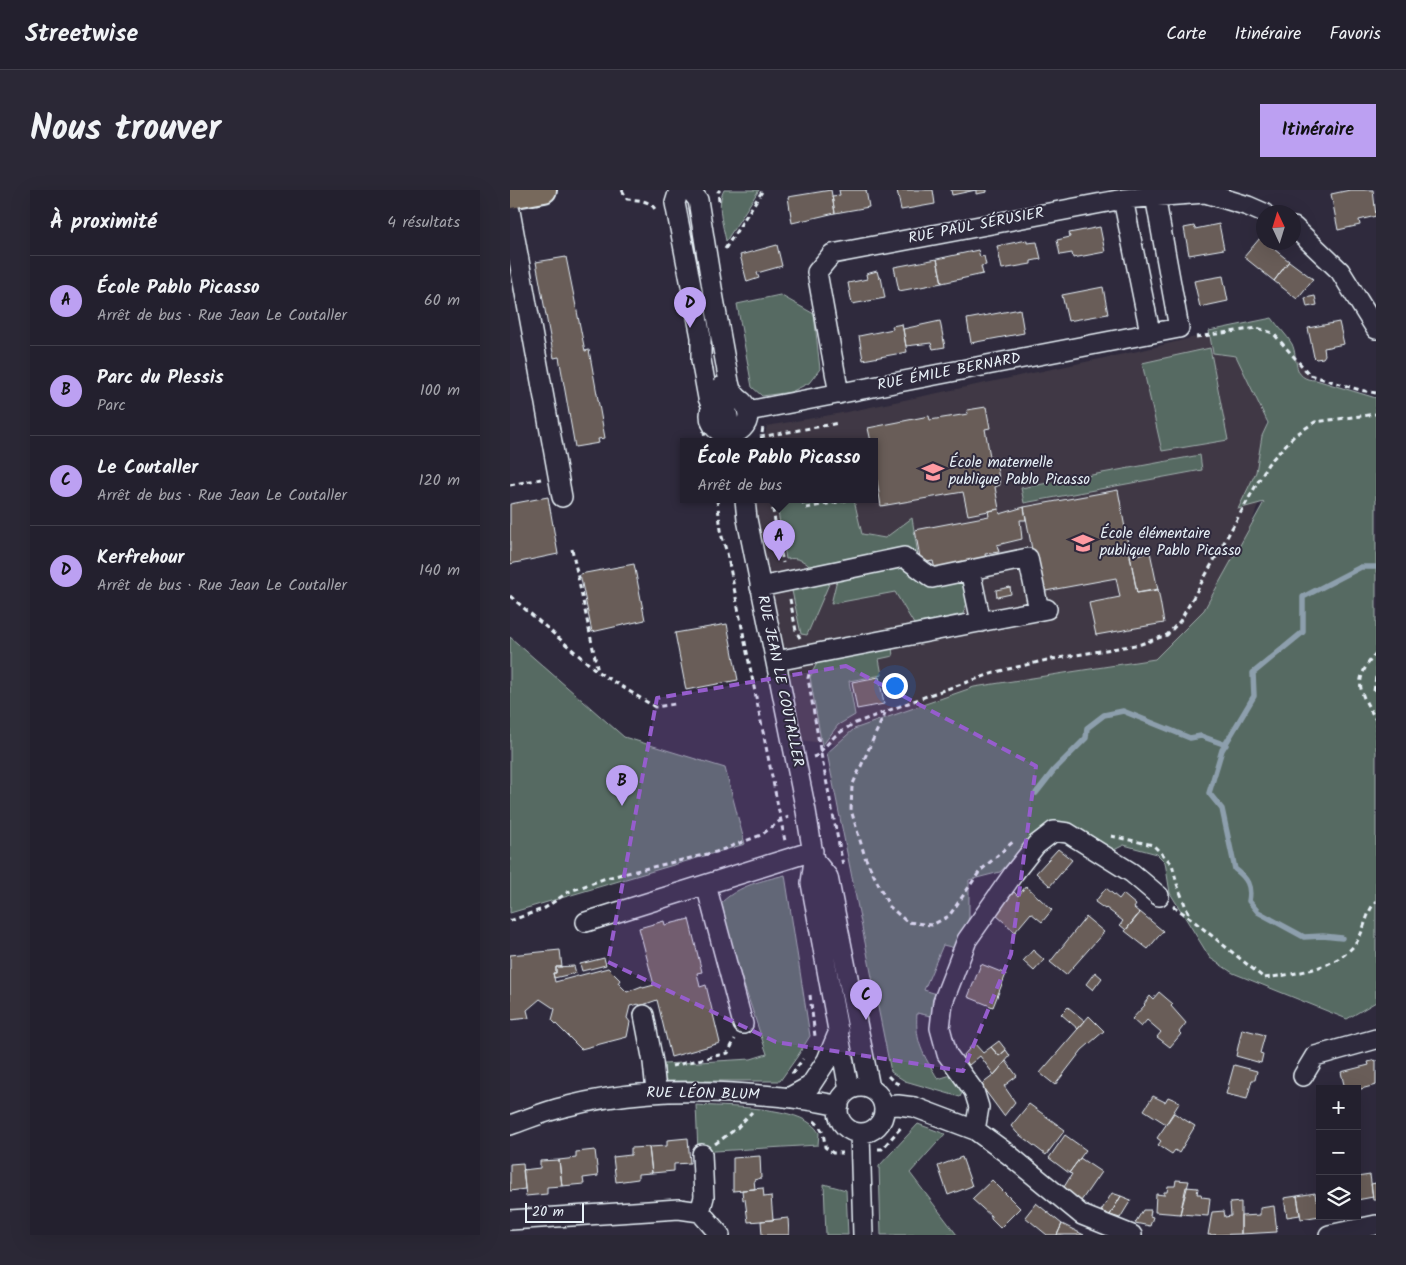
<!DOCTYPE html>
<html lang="fr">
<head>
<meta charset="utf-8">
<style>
	:root { --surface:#23202e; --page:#2b2836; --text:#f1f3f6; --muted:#a3a3aa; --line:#403e4a; --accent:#bca0f2 }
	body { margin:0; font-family:Kalam,sans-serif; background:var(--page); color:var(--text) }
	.controls { position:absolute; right:15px; bottom:15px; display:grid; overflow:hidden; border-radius:0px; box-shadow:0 5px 20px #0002 }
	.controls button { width:45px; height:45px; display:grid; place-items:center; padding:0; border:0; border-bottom:1px solid var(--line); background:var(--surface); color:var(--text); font:25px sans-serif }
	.compass { position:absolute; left:746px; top:15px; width:45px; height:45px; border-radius:50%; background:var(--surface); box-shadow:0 5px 20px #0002; rotate:356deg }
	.scale { position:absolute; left:15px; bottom:12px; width:59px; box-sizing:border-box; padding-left:5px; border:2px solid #e8f1f8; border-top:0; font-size:14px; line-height:18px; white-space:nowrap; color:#e8f1f8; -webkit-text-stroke:4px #2f2a3d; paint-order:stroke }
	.you { position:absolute; left:384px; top:495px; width:18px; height:18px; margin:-12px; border:4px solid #fff; border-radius:50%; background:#1a73e8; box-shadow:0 0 0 8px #1a73e833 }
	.badge { display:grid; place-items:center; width:32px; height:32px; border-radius:50%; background:var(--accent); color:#111; font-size:16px; font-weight:700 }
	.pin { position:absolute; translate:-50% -41px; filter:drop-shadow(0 1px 2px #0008) }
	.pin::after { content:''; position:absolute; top:26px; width:18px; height:15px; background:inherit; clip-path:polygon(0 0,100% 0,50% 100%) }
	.popup { position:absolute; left:170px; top:248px; width:198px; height:65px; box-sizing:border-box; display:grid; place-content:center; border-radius:0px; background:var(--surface); filter:drop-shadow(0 1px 4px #0005); font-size:16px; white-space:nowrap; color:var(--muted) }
	.popup b { font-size:19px; color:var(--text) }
	.popup::after { content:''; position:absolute; left:50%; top:100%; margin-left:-10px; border:10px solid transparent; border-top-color:var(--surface) }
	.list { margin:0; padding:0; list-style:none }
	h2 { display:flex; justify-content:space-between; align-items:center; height:65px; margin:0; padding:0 20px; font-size:21px }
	h2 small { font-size:16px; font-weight:400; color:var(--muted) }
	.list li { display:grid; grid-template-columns:32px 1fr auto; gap:15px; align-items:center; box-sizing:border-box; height:90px; padding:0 20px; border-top:1px solid var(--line) }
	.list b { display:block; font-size:19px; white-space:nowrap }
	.list p { margin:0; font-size:16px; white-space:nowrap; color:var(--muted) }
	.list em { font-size:16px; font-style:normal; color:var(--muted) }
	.icon { flex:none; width:28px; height:28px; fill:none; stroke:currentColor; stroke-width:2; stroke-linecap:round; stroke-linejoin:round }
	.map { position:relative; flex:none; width:866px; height:1045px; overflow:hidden; border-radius:0px }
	header { display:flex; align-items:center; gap:30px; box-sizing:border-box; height:70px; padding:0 25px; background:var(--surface); border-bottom:1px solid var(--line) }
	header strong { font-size:24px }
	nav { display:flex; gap:28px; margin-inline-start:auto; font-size:18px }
	.intro { display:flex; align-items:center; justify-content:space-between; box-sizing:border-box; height:120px; padding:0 30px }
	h1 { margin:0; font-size:35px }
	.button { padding:12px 22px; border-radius:0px; background:var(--accent); color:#111; font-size:18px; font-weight:700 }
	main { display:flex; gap:30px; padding:0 30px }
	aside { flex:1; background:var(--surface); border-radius:0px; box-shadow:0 5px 20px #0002 }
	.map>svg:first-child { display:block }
</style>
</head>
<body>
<header>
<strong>Streetwise</strong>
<nav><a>Carte</a><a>Itinéraire</a><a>Favoris</a></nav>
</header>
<div class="intro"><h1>Nous trouver</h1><a class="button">Itinéraire</a></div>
<main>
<aside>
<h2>À proximité<small>4 résultats</small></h2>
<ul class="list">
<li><span class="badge">A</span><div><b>École Pablo Picasso</b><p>Arrêt de bus · Rue Jean Le Coutaller</p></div><em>60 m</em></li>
<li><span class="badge">B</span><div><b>Parc du Plessis</b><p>Parc</p></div><em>100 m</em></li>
<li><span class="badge">C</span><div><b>Le Coutaller</b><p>Arrêt de bus · Rue Jean Le Coutaller</p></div><em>120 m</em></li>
<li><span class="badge">D</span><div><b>Kerfrehour</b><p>Arrêt de bus · Rue Jean Le Coutaller</p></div><em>140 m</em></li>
</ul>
</aside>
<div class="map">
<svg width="866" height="1045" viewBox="0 0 866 1045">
	<rect width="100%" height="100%" fill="#2f2a3d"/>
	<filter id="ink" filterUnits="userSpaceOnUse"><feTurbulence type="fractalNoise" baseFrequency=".02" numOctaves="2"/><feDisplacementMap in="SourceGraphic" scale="10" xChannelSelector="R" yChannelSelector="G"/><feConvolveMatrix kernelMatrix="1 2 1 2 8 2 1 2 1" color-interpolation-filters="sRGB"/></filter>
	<g filter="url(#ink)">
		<path fill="#403945" d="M 747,138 L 763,143 L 800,185 L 756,231 L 752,304 L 713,412 L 648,478 L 336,556 L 283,549 L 241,310 L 364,310 L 364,252 L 254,252 L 257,236 L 332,223 L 633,160 L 681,148 Z"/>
		<path fill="#576a62" stroke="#a0aead" d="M 214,0 L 249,0 L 216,51 C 213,35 206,15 214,0 Z
			M 270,105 L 304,124 L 310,179 L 299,193 L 281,202 L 252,206 L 242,197 L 227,114 Z
			M 762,128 C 768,137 777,145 782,154 C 789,169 781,190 806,190 L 866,208 L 866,812 L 837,829 L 723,783 L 700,768 L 660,703 L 655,672 L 647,664 L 614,655 L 602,661 L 524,646 L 490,682 L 459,690 L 459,727 L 449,759 L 433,755 L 414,800 L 430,805 L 425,827 L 407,823 C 405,853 413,864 428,889 L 444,884 L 453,901 L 450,907 L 395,891 L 381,882 L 317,563 L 344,539 L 464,497 L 645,469 L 694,420 L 754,312 L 728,319 L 746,282 L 752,246 L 758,233 L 726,166 L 703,163 L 699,141 Z
			M 700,158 L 718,250 L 652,261 L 632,173 Z
			M 690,265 L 692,280 L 514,313 L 511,298 Z
			M 266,310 L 344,310 L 352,344 L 375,348 L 402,328 L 412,390 L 455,387 L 458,410 L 453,424 L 404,434 L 385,402 L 321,414 L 329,381 L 303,380 C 295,371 289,367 276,369 Z
			M 322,387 L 297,445 L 291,444 L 281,396 Z
			M 0,447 L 114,547 L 215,578 L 235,654 L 0,723 Z
			M 382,458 L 383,466 L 369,469 L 372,485 L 339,491 L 345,525 L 328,535 L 312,556 L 300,487 L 307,473 Z
			M 275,685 L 300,846 L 287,867 L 270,891 L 155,891 L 154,874 L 241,869 L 257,864 L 216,741 L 212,712 C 230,695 251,691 275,685 Z
			M 186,915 C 215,917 279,916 301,934 C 304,936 307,940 309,943 L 308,955 L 188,962 Z
			M 408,934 L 435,944 L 400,983 L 447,1045 L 371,1045 L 369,976 Z
			M 314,994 L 336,1000 L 338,1045 L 316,1045 Z"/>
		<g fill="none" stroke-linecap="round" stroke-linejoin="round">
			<path stroke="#8d9fad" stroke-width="5.5" d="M 526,603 L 544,580 L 576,548 L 577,538 L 594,525 L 613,521 L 680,548 L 691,546 L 716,555
				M 832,748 L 813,746 L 794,747 L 748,722 L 739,711 C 742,696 737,688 725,679 L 712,619 L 699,603 L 712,560 L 744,506 L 743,483 L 793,442 L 793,407 L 851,377 L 866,377"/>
		</g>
		<path fill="#695d58" stroke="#e8f1f8" d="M 321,0 L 325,23 L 282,33 L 278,7 Z
			M 329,0 L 356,0 L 359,17 L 325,23 L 322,6 L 330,5 Z
			M 387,0 L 423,0 L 425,14 L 391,20 Z
			M 441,0 L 477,0 L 477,2 L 466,4 L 466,0 L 442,5 Z
			M 840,0 L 863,0 L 866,26 L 849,30 L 850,35 L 828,40 L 821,4 Z
			M 709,34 L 714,59 L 679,65 L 674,38 L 684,36 L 685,39 Z
			M 590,37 L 595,62 L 563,68 L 562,63 L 550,65 L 547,50 L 560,47 L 559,43 Z
			M 750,48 L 779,71 L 764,91 L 734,67 Z
			M 517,50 L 517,53 L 527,52 L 531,69 L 521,71 L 521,74 L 492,79 L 487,56 Z
			M 267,55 L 272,76 L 247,83 L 249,88 L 237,92 L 230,65 Z
			M 468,60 L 470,67 L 474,66 L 476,75 L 471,76 L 473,84 L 432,93 L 427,69 Z
			M 56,67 L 75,161 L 79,160 L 95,248 L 88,249 L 89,253 L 65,257 L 49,167 L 44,168 L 26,72 Z
			M 427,69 L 432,93 L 389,101 L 384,77 Z
			M 779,71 L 803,89 L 787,109 L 764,91 Z
			M 367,81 L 369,88 L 371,87 L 375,108 L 342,114 L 338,93 L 357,89 L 356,84 Z
			M 713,86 L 718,111 L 690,117 L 684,91 Z
			M 593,97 L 598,124 L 558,131 L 552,105 Z
			M 805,106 L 807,115 L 797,117 L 795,108 Z
			M 510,119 L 514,143 L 461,153 L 457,129 Z
			M 430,131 L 435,157 L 423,159 L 421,153 L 396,156 L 393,139 Z
			M 829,132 L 834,154 L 814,158 L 815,165 L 813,168 L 806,169 L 804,167 L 798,138 Z
			M 392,134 L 397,162 L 353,170 L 349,146 L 383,139 L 382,136 Z
			M 476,217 L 480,238 L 475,239 L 481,272 L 486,271 L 490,295 L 485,297 L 489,319 L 458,325 L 453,302 L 371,316 L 364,272 L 364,252 L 361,252 L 358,238 L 419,226 L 420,230 L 458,224 L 457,220 Z
			M 608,300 L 627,403 L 648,399 L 654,433 L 586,445 L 579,413 L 610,407 L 606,388 L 530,402 L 514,317 Z
			M 38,307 L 48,364 L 0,374 L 0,314 Z
			M 514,317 L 516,330 L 510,330 L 512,349 L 487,355 L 489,362 L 475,364 L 476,370 L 425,379 L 423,371 L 411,373 L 405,340 L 479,326 L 478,321 L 489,319 L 490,324 Z
			M 640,362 L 648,400 L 627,403 L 620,366 Z
			M 124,374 L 135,430 L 82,442 L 70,384 Z
			M 500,397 L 501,404 L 487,407 L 486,400 Z
			M 217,434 L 228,490 L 176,500 L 165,443 Z
			M 369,487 L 374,514 L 347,519 L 342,492 Z
			M 548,659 L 562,670 L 540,696 L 526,683 Z
			M 516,696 L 542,720 L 532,732 L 521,723 L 505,742 L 485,724 L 504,702 L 508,706 Z
			M 596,698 L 609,709 L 613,704 L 626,715 L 624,718 L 630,723 L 616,740 L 610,735 L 613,731 L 596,718 L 595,719 L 585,712 Z
			M 630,722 L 653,741 L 638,759 L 615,741 Z
			M 576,727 L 594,742 L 556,785 L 540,772 Z
			M 179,729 L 192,782 L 187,783 L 190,797 L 196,795 L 210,853 L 161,867 L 147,810 L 130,816 L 129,814 L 120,816 L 117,828 L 120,832 L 117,847 L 71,859 L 42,830 L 45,819 L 30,809 L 17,820 L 19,828 L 0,830 L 0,765 L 50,760 L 52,777 L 46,777 L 46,783 L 43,783 L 45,792 L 98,778 L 110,790 L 108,793 L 117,802 L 132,796 L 133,798 L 144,795 L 129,738 L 154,731 L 155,735 Z
			M 523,760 L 534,770 L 524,781 L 513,771 Z
			M 94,768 L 96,775 L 72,781 L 70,774 Z
			M 471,774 L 496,784 L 483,817 L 458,807 Z
			M 64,776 L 66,783 L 44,788 L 43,783 L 46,783 L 46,777 Z
			M 585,782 L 592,788 L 583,800 L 576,794 Z
			M 649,802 L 663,814 L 661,816 L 676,833 L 669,842 L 671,844 L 660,857 L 647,847 L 651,842 L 637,830 L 631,837 L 622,829 L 635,815 L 634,814 L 640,806 L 643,809 Z
			M 558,817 L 575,831 L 568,839 L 551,824 Z
			M 579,826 L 594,841 L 572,860 L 545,895 L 530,883 Z
			M 732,839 L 755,845 L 750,863 L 753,864 L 751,873 L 726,866 Z
			M 489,851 L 496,860 L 489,866 L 481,857 Z
			M 464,853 L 473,863 L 481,857 L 489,866 L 496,860 L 500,866 L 484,885 L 470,866 L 459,875 L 453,866 Z
			M 866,870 L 866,895 L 847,900 L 847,899 L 835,899 L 831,882 L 859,875 L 858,872 Z
			M 496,871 L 507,886 L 494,896 L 505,912 L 494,926 L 471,895 L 484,885 Z
			M 724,875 L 747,881 L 745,890 L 742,890 L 737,909 L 716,904 Z
			M 643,906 L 655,912 L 658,907 L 670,912 L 656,934 L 634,920 Z
			M 519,914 L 555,940 L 536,965 L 507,943 L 501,936 Z
			M 664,923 L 685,936 L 669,963 L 665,960 L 662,964 L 648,955 L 651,951 L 647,948 Z
			M 555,945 L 576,960 L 559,983 L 539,968 Z
			M 178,948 L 180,973 L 164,974 L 164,981 L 142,983 L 139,957 L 157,956 L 157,950 Z
			M 139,957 L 142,983 L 128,984 L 128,989 L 106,992 L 103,967 L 121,965 L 121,958 Z
			M 85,960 L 88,986 L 73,988 L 74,994 L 52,996 L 49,970 L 66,968 L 66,962 Z
			M 250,966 L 251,988 L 244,990 L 245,999 L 223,1001 L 223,968 Z
			M 452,967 L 462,996 L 438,1005 L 428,976 Z
			M 570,968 L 591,982 L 571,1011 L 554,997 L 562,984 L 559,983 Z
			M 49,970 L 52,996 L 37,997 L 37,1004 L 16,1006 L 13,980 L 30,978 L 30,971 Z
			M 13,973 L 15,999 L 0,1001 L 0,974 Z
			M 860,985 L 863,1007 L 847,1010 L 847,987 Z
			M 482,990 L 510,1018 L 490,1038 L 481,1029 L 481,1026 L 462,1009 Z
			M 666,990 L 679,991 L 670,1024 L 645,1022 L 646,1004 L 654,1005 L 654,1002 L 657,1002 L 658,996 L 665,996 Z
			M 866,993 L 866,1010 L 863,1010 L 861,994 Z
			M 676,997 L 688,998 L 687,1004 L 691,1004 L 692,1007 L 700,1008 L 698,1026 L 670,1024 Z
			M 253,998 L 254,1007 L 261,1006 L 263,1030 L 238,1032 L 235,1009 L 233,1010 L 232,1000 Z
			M 602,1003 L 611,1006 L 600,1025 L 591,1021 Z
			M 805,1003 L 806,1010 L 810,1010 L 810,1026 L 791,1029 L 787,1006 Z
			M 611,1006 L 621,1010 L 610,1028 L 600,1025 Z
			M 787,1006 L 790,1025 L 777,1027 L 774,1008 Z
			M 731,1012 L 731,1044 L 698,1045 L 702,1022 L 714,1021 L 715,1027 L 721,1026 L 720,1013 Z
			M 526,1013 L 552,1034 L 547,1045 L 537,1045 L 515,1027 Z
			M 764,1016 L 767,1042 L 731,1044 L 731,1026 L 750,1025 L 750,1018 Z
			M 633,1020 L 641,1020 L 640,1026 L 643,1027 L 640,1036 L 625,1033 Z
			M 278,1028 L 279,1045 L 252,1045 L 251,1031 Z
			M 552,1034 L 574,1045 L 547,1045 Z"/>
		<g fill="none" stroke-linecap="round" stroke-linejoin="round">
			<g stroke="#e8f1f8" stroke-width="22">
				<path id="minor" d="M 169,0 L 165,13 L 191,147 L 191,170 L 198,208 L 202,217
					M 180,0 L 188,10 L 202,98 L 219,192 L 221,200 L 227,207
					M 613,9 L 640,142
					M 0,21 L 52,307
					M 784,37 L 830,81 L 866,139
					M 212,196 L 223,252
					M 329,204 L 307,82 L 322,64 L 613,9 L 695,3 L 738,16 L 754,23
					M200 225a19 19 0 1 1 38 0a19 19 0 1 1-38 0Z
					M 238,221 L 669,138 L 645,6
					M 235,310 L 237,329 L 296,621 L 304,670 L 301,693 L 339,900
					M 460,380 L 471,432
					M 250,397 L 394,367 L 422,388 L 518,368 L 529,420
					M 266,471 L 537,419
					M 304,670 L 318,687 L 360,898
					M 196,695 L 233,834
					M 76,732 L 303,661
					M 134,825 L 143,872 L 146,901
					M 793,886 L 805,866 L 866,849
					M328 920a23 23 0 1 1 46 0a23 23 0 1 1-46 0Z
					M 280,907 L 300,896 L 317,870 L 329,841
					M 374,916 L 388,915 L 404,917 L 465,940 L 498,964 L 572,1025 L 622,1045
					M 0,935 C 18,929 36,921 54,917 C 112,902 164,900 223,903 C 259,905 294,908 329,916
					M 465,940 L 469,917 L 464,901 L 437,864 L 430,838 L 433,812 L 457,750 L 504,683 L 526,655 L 539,645 L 544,641 L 558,643 L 622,683 L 649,706
					M 350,943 L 353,1045
					M 190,1022 L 194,1007 L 192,964
					M 0,1030 L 169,1019 L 190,1022 L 210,1045
					M 819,1045 L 866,1035"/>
			</g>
			<g stroke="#e8f1f8" stroke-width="28">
				<path id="major" d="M 0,6 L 34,0"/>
			</g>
			<path stroke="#e8f1f8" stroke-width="3" stroke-dasharray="5 4" stroke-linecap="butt" d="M 112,0 L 117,9 C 128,10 141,10 146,21
				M 209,11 L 208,2 L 210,0
				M 215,59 L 253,0
				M 686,147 L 747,138 L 763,143 L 800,185 L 850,200 L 866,203
				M 192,232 L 196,252
				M 250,247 L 329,233
				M 251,252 L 253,236
				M 0,295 L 31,289
				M 207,310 L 212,347 L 217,363 L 275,651
				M 261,310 L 273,373
				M 292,310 L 296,318 L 338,310
				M 62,359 L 88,482 L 145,517 L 165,514
				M 0,406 L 88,482
				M 280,409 L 286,441 L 290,448
				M 866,463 C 842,492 849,500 866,530
				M 299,484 L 298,488 L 310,559 L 333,675
				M 866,487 L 864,501 L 866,503
				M 375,523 L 342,596 L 341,620 L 355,667 L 379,716 L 397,732 L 422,735 L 439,726 L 470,681 L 505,650
				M 303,567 L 306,566 L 325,546 L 343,534 L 422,504 L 490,481 L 537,470 L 631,454 L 657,445 L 670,431 L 758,274 L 784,246 L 805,232 L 866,224
				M 601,646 L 643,655 L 662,674 L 667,694 L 680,728
				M 663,716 L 680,728 L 754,788 C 784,784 827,779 846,753 C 855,740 856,722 866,711
				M 0,731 L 35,718 L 58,702 L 96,688 L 206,662 L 251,645 L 271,630 L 279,627
				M 300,805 L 305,846
				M 162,876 L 218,863 L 225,849
				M 282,884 L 293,869
				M 378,886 L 384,892 L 391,895
				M 304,931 C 313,938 314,946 315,957 L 323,963 L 332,963
				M 205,954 L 227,938 L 242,922
				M 368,959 L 372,959 L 393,935"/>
			<use href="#minor" stroke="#2f2a3d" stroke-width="19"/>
			<use href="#major" stroke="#77695c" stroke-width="24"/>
		</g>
	</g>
	<path fill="#965dcd" fill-opacity="0.2" stroke="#965dcd" stroke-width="4" stroke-dasharray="10 6" stroke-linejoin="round" d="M 336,476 L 526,576 L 501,764 L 453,881 L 266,852 L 98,772 L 147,508 Z"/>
	<defs>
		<g id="school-bare" transform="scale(1.725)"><path d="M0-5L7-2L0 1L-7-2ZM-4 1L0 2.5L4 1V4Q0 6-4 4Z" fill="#ff9aa2" stroke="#2f2a3d" stroke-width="2.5" paint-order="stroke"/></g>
	</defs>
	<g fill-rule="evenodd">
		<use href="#school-bare" x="423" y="282"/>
		<use href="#school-bare" x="573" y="353"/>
	</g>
	<g text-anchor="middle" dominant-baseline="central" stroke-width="4" stroke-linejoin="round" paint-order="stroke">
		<g font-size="15" fill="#e8f1f8" stroke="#2f2a3d">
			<text transform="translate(466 36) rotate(-11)">RUE PAUL SÉRUSIER</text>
			<text transform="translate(439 182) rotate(-11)">RUE ÉMILE BERNARD</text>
			<text transform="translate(270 491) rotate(78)">RUE JEAN LE COUTALLER</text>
			<text transform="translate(193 904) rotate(1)">RUE LÉON BLUM</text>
		</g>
		<g font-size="15" fill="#e8f1f8" stroke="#2f2a3d" text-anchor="start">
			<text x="439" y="273">École maternelle<tspan x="439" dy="17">publique Pablo Picasso</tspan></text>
			<text x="590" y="344">École élémentaire<tspan x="590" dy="17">publique Pablo Picasso</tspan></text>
		</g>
	</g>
</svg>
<div class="controls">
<button>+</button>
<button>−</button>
<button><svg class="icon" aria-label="layers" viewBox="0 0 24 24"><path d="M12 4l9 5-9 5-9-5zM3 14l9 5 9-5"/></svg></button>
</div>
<svg class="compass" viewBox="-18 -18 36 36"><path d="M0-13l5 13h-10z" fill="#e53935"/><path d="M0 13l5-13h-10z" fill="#a3a3aa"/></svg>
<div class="scale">20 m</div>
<div class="you"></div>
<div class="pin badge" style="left:269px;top:371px">A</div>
<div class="popup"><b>École Pablo Picasso</b>Arrêt de bus</div>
<div class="pin badge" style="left:112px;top:616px">B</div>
<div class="pin badge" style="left:356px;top:830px">C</div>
<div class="pin badge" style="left:180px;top:138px">D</div>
</div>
</main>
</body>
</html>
